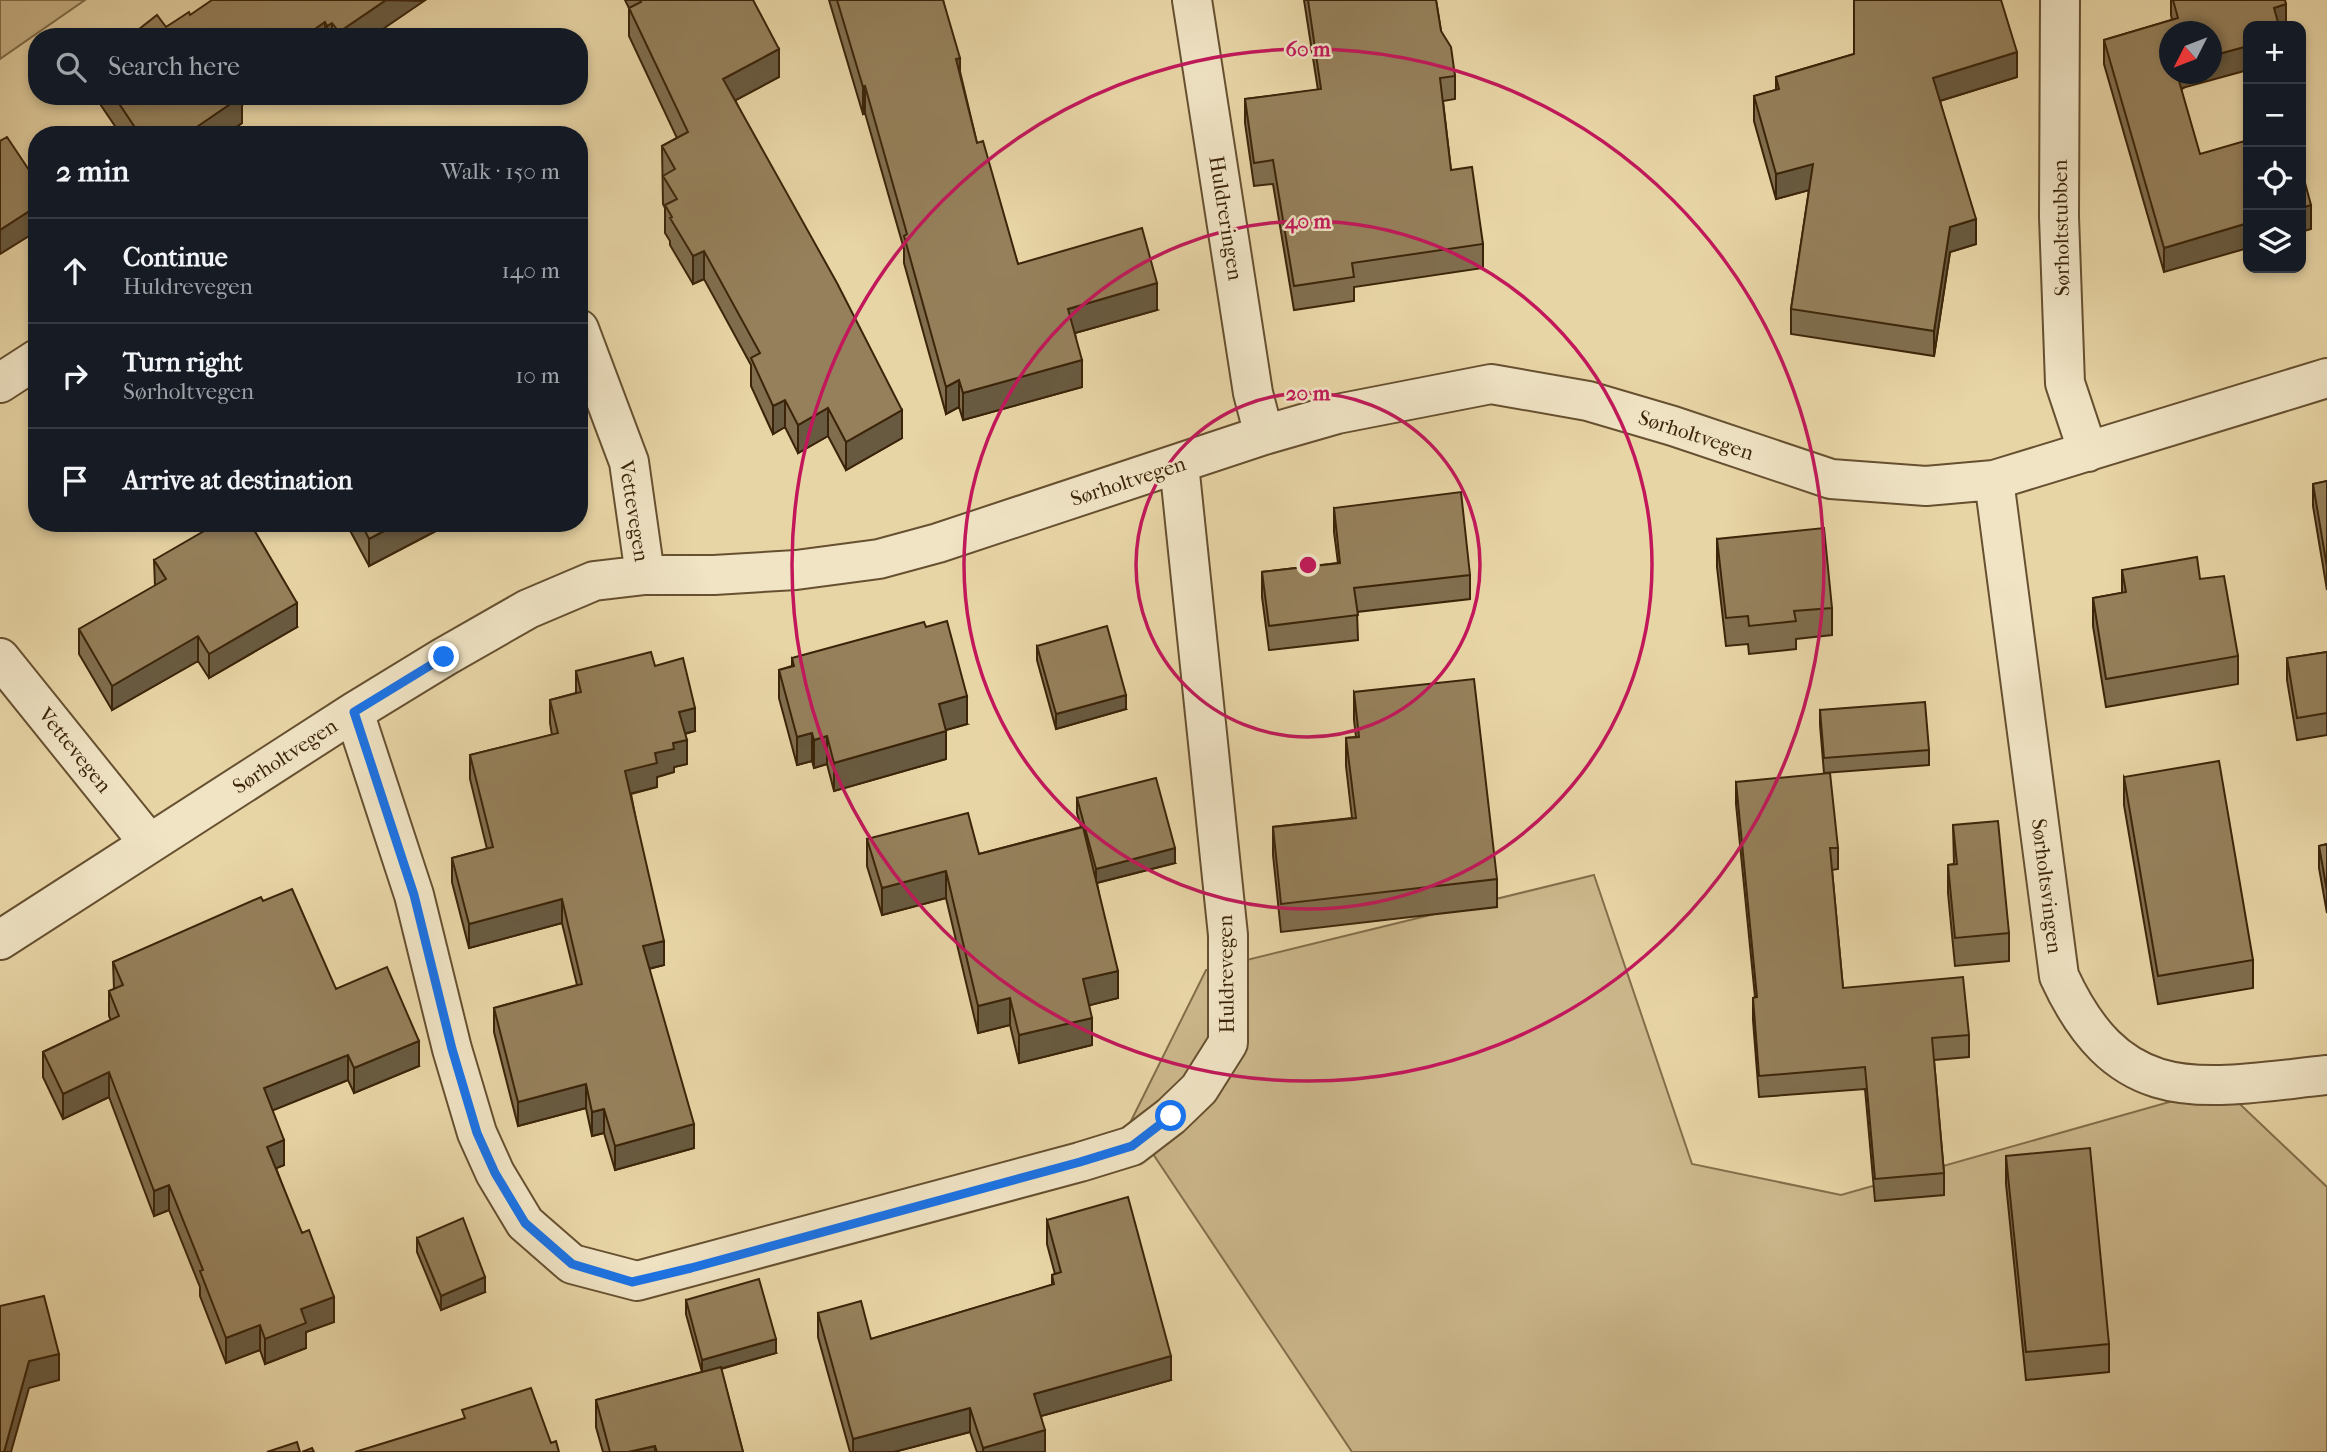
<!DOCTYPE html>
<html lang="en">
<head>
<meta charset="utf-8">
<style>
	:root { --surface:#171b24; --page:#20242c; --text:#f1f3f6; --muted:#9ea1a6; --line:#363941 }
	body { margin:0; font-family:"IM FELL French Canon",serif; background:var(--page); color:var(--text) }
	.controls { position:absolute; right:21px; top:21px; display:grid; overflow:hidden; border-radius:14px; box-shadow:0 4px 10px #0003 }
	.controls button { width:63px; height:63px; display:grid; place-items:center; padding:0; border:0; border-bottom:2px solid var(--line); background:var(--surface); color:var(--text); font:35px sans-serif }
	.compass { position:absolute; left:2159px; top:21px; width:63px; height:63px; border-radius:50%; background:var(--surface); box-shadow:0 4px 10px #0003; rotate:228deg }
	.stop { position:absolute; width:21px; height:21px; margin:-16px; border:5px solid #1a73e8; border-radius:50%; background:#fff }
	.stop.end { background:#1a73e8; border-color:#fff; box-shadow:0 2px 7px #0008 }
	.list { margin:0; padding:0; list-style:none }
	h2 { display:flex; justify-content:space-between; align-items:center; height:91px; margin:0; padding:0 28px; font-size:30px }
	h2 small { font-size:23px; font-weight:400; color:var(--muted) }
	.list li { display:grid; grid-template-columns:46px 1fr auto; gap:21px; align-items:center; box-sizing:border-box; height:105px; padding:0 28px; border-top:2px solid var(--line) }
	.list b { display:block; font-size:26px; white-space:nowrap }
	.list p { margin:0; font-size:23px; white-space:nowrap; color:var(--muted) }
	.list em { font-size:23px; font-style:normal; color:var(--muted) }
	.icon { flex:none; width:38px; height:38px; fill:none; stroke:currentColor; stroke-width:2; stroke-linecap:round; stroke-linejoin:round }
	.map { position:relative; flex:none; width:2327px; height:1452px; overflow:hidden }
	.search { position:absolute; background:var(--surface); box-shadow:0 4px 10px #0003; left:28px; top:28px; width:560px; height:77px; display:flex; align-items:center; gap:18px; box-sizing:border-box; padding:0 24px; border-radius:28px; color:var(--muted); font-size:26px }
	.panel { position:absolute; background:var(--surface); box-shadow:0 4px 10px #0003; left:28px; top:126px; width:560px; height:406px; border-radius:28px }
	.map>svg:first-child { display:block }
</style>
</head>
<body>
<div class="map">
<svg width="2327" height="1452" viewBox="0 0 2327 1452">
	<rect width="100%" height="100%" fill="#e8d5a6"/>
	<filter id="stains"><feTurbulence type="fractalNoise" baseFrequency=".00286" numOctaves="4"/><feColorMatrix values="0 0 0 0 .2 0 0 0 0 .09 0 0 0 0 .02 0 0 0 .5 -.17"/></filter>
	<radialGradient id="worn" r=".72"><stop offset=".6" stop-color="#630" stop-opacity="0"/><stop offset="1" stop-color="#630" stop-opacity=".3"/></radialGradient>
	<path fill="#cbb78b" stroke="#836e4a" stroke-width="2" d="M 0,0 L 85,0 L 0,59 Z
		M 1594,875 L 1692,1164 L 1841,1195 L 2222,1087 L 2327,1187 L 2327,1452 L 1352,1452 L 1131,1121 L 1206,970 Z"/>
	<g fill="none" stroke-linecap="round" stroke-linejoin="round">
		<g stroke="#665030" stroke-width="42">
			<path id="minor" d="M 1192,0 L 1253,393 L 1264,435
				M 2060,0 L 2059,217 L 2065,383 L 2088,452
				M 579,329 L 629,462 L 645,575
				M 0,383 L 37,359
				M 1994,480 L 2059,976 C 2121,1111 2202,1088 2327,1075
				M 0,658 L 149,843
				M 354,712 L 414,895 L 452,1049 L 477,1133 L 495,1173 L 525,1223 L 572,1264 L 637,1281 L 1080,1162 L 1132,1146 L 1171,1116 L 1199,1089 L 1228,1043 L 1228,935 L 1179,464
				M 0,940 L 354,712 L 444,657 L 528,609 L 594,581 L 645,575 L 714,575 L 796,570 L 879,559 L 938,543 L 1264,435 L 1337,414 L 1491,384 L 1588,401 L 1673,426 L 1831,479 L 1926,486 L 1994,480 L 2327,378"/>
		</g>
		<use href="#minor" stroke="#f0e4c5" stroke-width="38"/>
	</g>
	<path fill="#806e4e" stroke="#3b2409" stroke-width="2" d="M 424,0 L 371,37 L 129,37 L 166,27 L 190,15 Z
		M 625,0 L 753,0 L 779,77 L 735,100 L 902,438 L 846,470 L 828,436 L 798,453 L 785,427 L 773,434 L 751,386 L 751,365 L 715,299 L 704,279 L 693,284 L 670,245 L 670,241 L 665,233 L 665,208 L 663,204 L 662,146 L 677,138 L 629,36 L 629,8 Z
		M 829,0 L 943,0 L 977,143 L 1018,264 L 1157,310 L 1075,333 L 1082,387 L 963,420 L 959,407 L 946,414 L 904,263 L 904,249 L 865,113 L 863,114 Z
		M 1304,0 L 1436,0 L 1441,31 L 1455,76 L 1455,99 L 1443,101 L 1451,170 L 1483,244 L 1483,268 L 1354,287 L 1354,301 L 1294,310 L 1273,184 L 1254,186 L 1245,123 L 1245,99 L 1318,90 Z
		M 2171,0 L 2285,0 L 2286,26 L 2182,89 L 2164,272 L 2104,64 L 2104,40 L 2172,20 L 2171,15 Z
		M 1854,54 L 2017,77 L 1940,101 L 1976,244 L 1950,252 L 1934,356 L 1791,334 L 1791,309 L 1809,190 L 1776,199 L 1754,121 L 1754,96 L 1776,90 L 1776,77 Z
		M 98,96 L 256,96 L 242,105 L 242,123 L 225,135 L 121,135 L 98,101 Z
		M 2327,481 L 2327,590 L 2313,506 L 2313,484 Z
		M 1334,508 L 1470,575 L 1470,599 L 1357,612 L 1358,640 L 1269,650 L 1262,597 L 1262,572 L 1338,563 L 1334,532 Z
		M 346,523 L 451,523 L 369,566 Z
		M 1717,539 L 1832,608 L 1832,635 L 1796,639 L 1796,649 L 1749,654 L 1748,644 L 1726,646 L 1717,567 Z
		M 154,560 L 297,627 L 209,678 L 198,661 L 112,710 L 79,654 L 79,629 L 155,586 Z
		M 2122,570 L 2200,579 L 2238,656 L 2238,684 L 2106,707 L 2093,626 L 2093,598 L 2122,593 Z
		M 1037,646 L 1126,709 L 1056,729 L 1037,660 Z
		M 2327,652 L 2327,735 L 2297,740 L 2287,680 L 2287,658 Z
		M 792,658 L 967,724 L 946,730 L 946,759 L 834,791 L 827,764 L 814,768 L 812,761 L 797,765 L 779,698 L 779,670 L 792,666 Z
		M 655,666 L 695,731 L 685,734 L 687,764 L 674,767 L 674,772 L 657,777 L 657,787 L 631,794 L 664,965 L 649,969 L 694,1148 L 615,1170 L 604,1133 L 592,1136 L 586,1108 L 518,1126 L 494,1032 L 494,1008 L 577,985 L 562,923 L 469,948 L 452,882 L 452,858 L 487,849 L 470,779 L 470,755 L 552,735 L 550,723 L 550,700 L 576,693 L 576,671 Z
		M 1354,692 L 1497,879 L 1497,907 L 1281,932 L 1273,855 L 1273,827 L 1352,818 L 1346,766 L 1346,738 L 1356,737 L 1354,720 Z
		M 1820,710 L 1929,750 L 1929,765 L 1824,773 L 1820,725 Z
		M 2124,777 L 2253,960 L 2253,988 L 2158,1004 L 2124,805 Z
		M 1736,782 L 1838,848 L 1838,869 L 1832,870 L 1843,988 L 1969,1035 L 1969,1057 L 1934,1060 L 1944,1173 L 1944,1195 L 1875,1201 L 1865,1089 L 1759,1097 L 1753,1020 L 1753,998 L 1755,997 L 1736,804 Z
		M 1077,798 L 1175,863 L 1097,883 L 1118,998 L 1089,1005 L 1092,1045 L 1019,1063 L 1010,1025 L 978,1033 L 946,898 L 882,915 L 867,866 L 867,839 L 979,854 L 1081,827 L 1077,813 Z
		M 1953,825 L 2009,933 L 2009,961 L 1955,966 L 1948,893 L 1948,865 L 1954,864 Z
		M 2327,844 L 2327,913 L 2319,868 L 2319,846 Z
		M 263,901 L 336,989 L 419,1066 L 354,1093 L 348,1080 L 272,1110 L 284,1165 L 276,1168 L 334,1322 L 306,1332 L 306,1348 L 265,1364 L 260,1350 L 226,1363 L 200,1296 L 200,1287 L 169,1210 L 154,1216 L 109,1097 L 63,1119 L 43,1077 L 43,1052 L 111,1020 L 109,1016 L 109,991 L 114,989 L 113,962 Z
		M 2006,1156 L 2109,1344 L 2109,1372 L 2026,1380 L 2006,1184 Z
		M 1047,1220 L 1171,1380 L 1041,1416 L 1045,1452 L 977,1452 L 970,1432 L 894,1452 L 850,1452 L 818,1337 L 818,1313 L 871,1339 L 1052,1285 L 1052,1275 L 1055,1274 L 1047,1244 Z
		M 417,1238 L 485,1292 L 441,1310 L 417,1252 Z
		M 686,1300 L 776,1353 L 721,1369 L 743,1452 L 603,1452 L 596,1427 L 596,1400 L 702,1372 L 686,1314 Z"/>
	<path fill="#685a40" stroke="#3b2409" stroke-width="2" d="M 386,0 L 424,1 L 371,37 L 339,37 L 339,32 Z
		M 2286,4 L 2286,26 L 2274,26 L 2274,8 Z
		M 325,22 L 325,37 L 303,37 Z
		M 332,23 L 332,37 L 327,37 L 327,26 Z
		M 2248,46 L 2248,70 L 2175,90 L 2175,74 L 2211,74 L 2211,56 Z
		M 779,49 L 779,77 L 723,107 L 723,79 Z
		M 2017,52 L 2017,77 L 1933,103 L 1933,78 Z
		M 960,58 L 960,85 L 956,59 Z
		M 865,86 L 865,113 L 863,114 L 863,87 Z
		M 235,96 L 256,96 L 242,105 L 242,123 L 225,135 L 185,135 Z
		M 1813,164 L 1813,189 L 1776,199 L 1776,174 Z
		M 2311,205 L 2311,229 L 2301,232 L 2301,208 Z
		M 37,206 L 37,231 L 0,254 L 0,230 Z
		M 1976,219 L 1976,244 L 1950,252 L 1934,356 L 1934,331 L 1950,227 Z
		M 2248,223 L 2248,248 L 2164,272 L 2164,248 Z
		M 704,251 L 704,279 L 693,284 L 693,256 Z
		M 1157,283 L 1157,310 L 1068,335 L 1068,309 Z
		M 1082,360 L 1082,387 L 963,420 L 963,393 Z
		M 959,380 L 959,407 L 946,414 L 946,387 Z
		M 785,400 L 785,427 L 773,434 L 773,406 Z
		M 828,408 L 828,436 L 798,453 L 798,425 Z
		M 902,410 L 902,438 L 846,470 L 846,442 Z
		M 399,523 L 451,523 L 369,566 L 369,539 Z
		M 297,603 L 297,627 L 209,678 L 209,654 Z
		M 198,636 L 198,661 L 112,710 L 112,686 Z
		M 1126,695 L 1126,709 L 1056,729 L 1056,714 Z
		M 967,696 L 967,724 L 939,732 L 939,704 Z
		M 695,708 L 695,731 L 679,735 L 679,712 Z
		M 946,731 L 946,759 L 834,791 L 834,763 Z
		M 812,733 L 812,761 L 797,765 L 797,737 Z
		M 827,736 L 827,764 L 814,768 L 814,740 Z
		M 687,740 L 687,764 L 674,767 L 674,772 L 657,777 L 657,787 L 625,795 L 625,771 L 673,743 Z
		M 1175,848 L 1175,863 L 1096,883 L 1096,869 Z
		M 946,871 L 946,898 L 882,915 L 882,888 Z
		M 562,899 L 562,923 L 469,948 L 469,924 Z
		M 664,941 L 664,965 L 643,970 L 643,946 Z
		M 1118,971 L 1118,998 L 1083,1007 L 1083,979 Z
		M 1010,998 L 1010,1025 L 978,1033 L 978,1006 Z
		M 1092,1018 L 1092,1045 L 1019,1063 L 1019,1035 Z
		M 419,1041 L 419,1066 L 354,1093 L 354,1068 Z
		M 348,1055 L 348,1080 L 264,1114 L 264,1088 Z
		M 109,1072 L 109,1097 L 63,1119 L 63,1094 Z
		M 586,1084 L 586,1108 L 518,1126 L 518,1102 Z
		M 604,1109 L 604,1133 L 592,1136 L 592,1112 Z
		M 694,1124 L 694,1148 L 615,1170 L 615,1146 Z
		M 284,1140 L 284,1165 L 267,1172 L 267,1147 Z
		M 169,1185 L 169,1210 L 154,1216 L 154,1191 Z
		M 485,1277 L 485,1292 L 441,1310 L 441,1296 Z
		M 334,1297 L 334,1322 L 306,1332 L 306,1348 L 265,1364 L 265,1339 L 301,1309 Z
		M 260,1325 L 260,1350 L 226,1363 L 226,1338 Z
		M 776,1339 L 776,1353 L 702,1374 L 702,1360 Z
		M 59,1354 L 59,1380 L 29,1388 L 11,1452 L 4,1452 L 29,1361 Z
		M 1171,1356 L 1171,1380 L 1034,1418 L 1034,1394 Z
		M 970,1408 L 970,1432 L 894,1452 L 853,1452 L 853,1439 Z
		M 1045,1430 L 1045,1452 L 983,1452 L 983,1448 Z
		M 655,1446 L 655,1452 L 628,1452 Z"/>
	<path fill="#95805b" stroke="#3b2409" stroke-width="2" d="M 212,0 L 386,0 L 339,32 L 332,23 L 327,26 L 325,22 L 303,37 L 129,37 L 157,15 L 166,27 L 189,12 L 190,15 Z
		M 640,0 L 753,0 L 779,49 L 723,79 L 837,283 L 902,410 L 846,442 L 828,408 L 798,425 L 785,400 L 773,406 L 751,358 L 760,353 L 715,271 L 704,251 L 693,256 L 670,218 L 672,217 L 665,205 L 677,199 L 663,176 L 675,169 L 662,146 L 688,132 L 629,8 L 641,2 Z
		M 837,0 L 943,0 L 960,58 L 956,59 L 977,143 L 983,141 L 1018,264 L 1142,228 L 1157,283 L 1068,309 L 1082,360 L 963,393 L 959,380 L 946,387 L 904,236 L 907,234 L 865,86 L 863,87 Z
		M 1308,0 L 1436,0 L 1441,31 L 1451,47 L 1455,76 L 1440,78 L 1451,170 L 1472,167 L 1483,244 L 1352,263 L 1354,277 L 1294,286 L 1273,160 L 1254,163 L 1245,99 L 1321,89 Z
		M 1854,0 L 2001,0 L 2017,52 L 1933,78 L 1976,219 L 1950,227 L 1934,331 L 1791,309 L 1813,164 L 1776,174 L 1754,96 L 1779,89 L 1776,77 L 1854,54 Z
		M 2173,0 L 2285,0 L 2286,4 L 2274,8 L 2279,26 L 2248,26 L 2248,46 L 2211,56 L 2211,32 L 2169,32 L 2169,74 L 2177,74 L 2200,154 L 2248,140 L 2248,223 L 2164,248 L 2104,40 L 2178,18 Z
		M 114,96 L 242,96 L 185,135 L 170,135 L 169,134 L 167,135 L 140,135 Z
		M 7,137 L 37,182 L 37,206 L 0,230 L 0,141 Z
		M 2301,168 L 2311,205 L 2301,208 Z
		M 2327,481 L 2327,567 L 2313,484 Z
		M 1461,492 L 1470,575 L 1354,588 L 1358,615 L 1269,626 L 1262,572 L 1340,563 L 1334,508 Z
		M 218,523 L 250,523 L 297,603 L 209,654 L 198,636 L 112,686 L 79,629 L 166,579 L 154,560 Z
		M 361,523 L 399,523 L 369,539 Z
		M 1824,528 L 1832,608 L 1794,611 L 1796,621 L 1749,626 L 1748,616 L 1726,618 L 1717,539 Z
		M 2197,557 L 2200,579 L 2224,576 L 2238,656 L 2106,679 L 2093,598 L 2126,592 L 2122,570 Z
		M 947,621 L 967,696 L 939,704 L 946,731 L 834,763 L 827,736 L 814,740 L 812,733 L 797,737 L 779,670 L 794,666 L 792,658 L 924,622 L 926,627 Z
		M 1107,626 L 1126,695 L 1056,714 L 1037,646 Z
		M 651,652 L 655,666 L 683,658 L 695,708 L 679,712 L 687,740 L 673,743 L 674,749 L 655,753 L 657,763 L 625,771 L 664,941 L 643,946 L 694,1124 L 615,1146 L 604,1109 L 592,1112 L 586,1084 L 518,1102 L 494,1008 L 582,984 L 562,899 L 469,924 L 452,858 L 493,847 L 470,755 L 558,733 L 550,700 L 581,692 L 576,671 Z
		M 2327,652 L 2327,713 L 2297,718 L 2287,658 Z
		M 1474,679 L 1497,879 L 1281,904 L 1273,827 L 1356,818 L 1346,738 L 1359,737 L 1354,692 Z
		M 1925,702 L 1929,750 L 1824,758 L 1820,710 Z
		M 2219,761 L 2253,960 L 2158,976 L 2124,777 Z
		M 1830,773 L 1838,848 L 1830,848 L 1843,988 L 1963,977 L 1969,1035 L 1932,1038 L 1944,1173 L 1875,1179 L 1865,1067 L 1759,1076 L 1753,998 L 1757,997 L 1736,782 Z
		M 1156,778 L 1175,848 L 1096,869 L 1077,798 Z
		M 968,813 L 979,854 L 1083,827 L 1118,971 L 1083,979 L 1092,1018 L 1019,1035 L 1010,998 L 978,1006 L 946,871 L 882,888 L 867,839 Z
		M 1998,821 L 2009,933 L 1955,938 L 1948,865 L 1957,864 L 1953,825 Z
		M 2327,844 L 2327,891 L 2319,846 Z
		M 292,889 L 336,989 L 387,967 L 419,1041 L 354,1068 L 348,1055 L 264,1088 L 284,1140 L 267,1147 L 302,1233 L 309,1230 L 334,1297 L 301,1309 L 306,1323 L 265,1339 L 260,1325 L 226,1338 L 200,1271 L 203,1270 L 169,1185 L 154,1191 L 109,1072 L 63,1094 L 43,1052 L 119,1016 L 109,991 L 123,985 L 113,962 L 261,897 L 263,901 Z
		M 2090,1148 L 2109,1344 L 2026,1352 L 2006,1156 Z
		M 1128,1197 L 1171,1356 L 1034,1394 L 1045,1430 L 983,1448 L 970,1408 L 853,1439 L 818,1313 L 861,1301 L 871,1339 L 1054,1284 L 1052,1275 L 1061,1272 L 1047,1220 Z
		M 463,1218 L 485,1277 L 441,1296 L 417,1238 Z
		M 759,1279 L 776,1339 L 702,1360 L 686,1300 Z
		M 44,1296 L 59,1354 L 29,1361 L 4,1452 L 0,1452 L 0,1306 Z
		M 721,1367 L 743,1452 L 657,1452 L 655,1446 L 628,1452 L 610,1452 L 596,1400 Z
		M 531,1388 L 551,1443 L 556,1441 L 559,1452 L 355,1452 L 465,1418 L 462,1410 Z
		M 297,1442 L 300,1452 L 267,1452 Z
		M 312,1448 L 314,1452 L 302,1452 Z"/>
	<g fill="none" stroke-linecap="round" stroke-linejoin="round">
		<path stroke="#1a73e8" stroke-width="9" d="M 444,657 L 354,712 L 414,895 L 452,1049 L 477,1133 L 495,1173 L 525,1223 L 572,1264 L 632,1282 L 691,1268 L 1080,1162 L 1132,1146 L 1171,1116"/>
	</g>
	<g fill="none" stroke="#c2185b" stroke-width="3.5">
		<circle cx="1308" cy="565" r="172"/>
		<circle cx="1308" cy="565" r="344"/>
		<circle cx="1308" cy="565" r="516"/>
	</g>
	<g text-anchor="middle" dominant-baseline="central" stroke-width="5" stroke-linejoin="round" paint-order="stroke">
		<g font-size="21" fill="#3b2409" stroke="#f0e4c5">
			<text transform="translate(1226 218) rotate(81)">Huldreringen</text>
			<text transform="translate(2061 228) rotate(-91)">Sørholtstubben</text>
			<text transform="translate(1696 435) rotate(18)">Sørholtvegen</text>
			<text transform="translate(1128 481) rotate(-18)">Sørholtvegen</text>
			<text transform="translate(634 511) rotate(81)">Vettevegen</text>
			<text transform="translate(75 750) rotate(51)">Vettevegen</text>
			<text transform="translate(285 756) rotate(-33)">Sørholtvegen</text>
			<text transform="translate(2047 886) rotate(83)">Sørholtsvingen</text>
			<text transform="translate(1226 974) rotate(-91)">Huldrevegen</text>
		</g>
	</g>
	<circle cx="1308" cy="565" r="10" fill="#c2185b" stroke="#f0e4c5" stroke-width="3.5"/>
	<g font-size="21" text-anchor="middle" font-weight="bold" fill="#c2185b" stroke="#f0e4c5" stroke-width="5" stroke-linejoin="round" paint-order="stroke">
		<text x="1308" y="56">60 m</text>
		<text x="1308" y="228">40 m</text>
		<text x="1308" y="400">20 m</text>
	</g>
	<rect width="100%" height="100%" filter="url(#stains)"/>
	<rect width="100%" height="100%" fill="url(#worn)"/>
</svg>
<div class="controls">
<button>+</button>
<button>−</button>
<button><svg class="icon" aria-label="locate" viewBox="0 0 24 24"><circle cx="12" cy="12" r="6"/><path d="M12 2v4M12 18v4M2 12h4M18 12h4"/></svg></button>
<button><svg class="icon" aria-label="layers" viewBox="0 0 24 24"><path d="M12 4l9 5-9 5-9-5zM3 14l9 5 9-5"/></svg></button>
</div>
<svg class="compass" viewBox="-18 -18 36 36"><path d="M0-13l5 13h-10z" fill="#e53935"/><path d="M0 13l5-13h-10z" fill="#9ea1a6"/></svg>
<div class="stop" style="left:1171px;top:1116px"></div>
<div class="stop end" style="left:444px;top:657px"></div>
<div class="search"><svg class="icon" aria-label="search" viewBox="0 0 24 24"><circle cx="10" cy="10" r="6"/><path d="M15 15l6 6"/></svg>Search here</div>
<section class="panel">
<h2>2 min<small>Walk · 150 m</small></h2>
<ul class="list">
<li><svg class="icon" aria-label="ahead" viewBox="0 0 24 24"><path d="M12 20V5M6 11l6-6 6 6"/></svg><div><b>Continue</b><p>Huldrevegen</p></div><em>140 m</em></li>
<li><svg class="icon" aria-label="right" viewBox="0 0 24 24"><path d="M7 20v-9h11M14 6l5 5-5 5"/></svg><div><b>Turn right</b><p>Sørholtvegen</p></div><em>10 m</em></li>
<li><svg class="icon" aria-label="arrive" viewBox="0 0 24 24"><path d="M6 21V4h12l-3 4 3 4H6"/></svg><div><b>Arrive at destination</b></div></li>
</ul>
</section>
</div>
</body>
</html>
